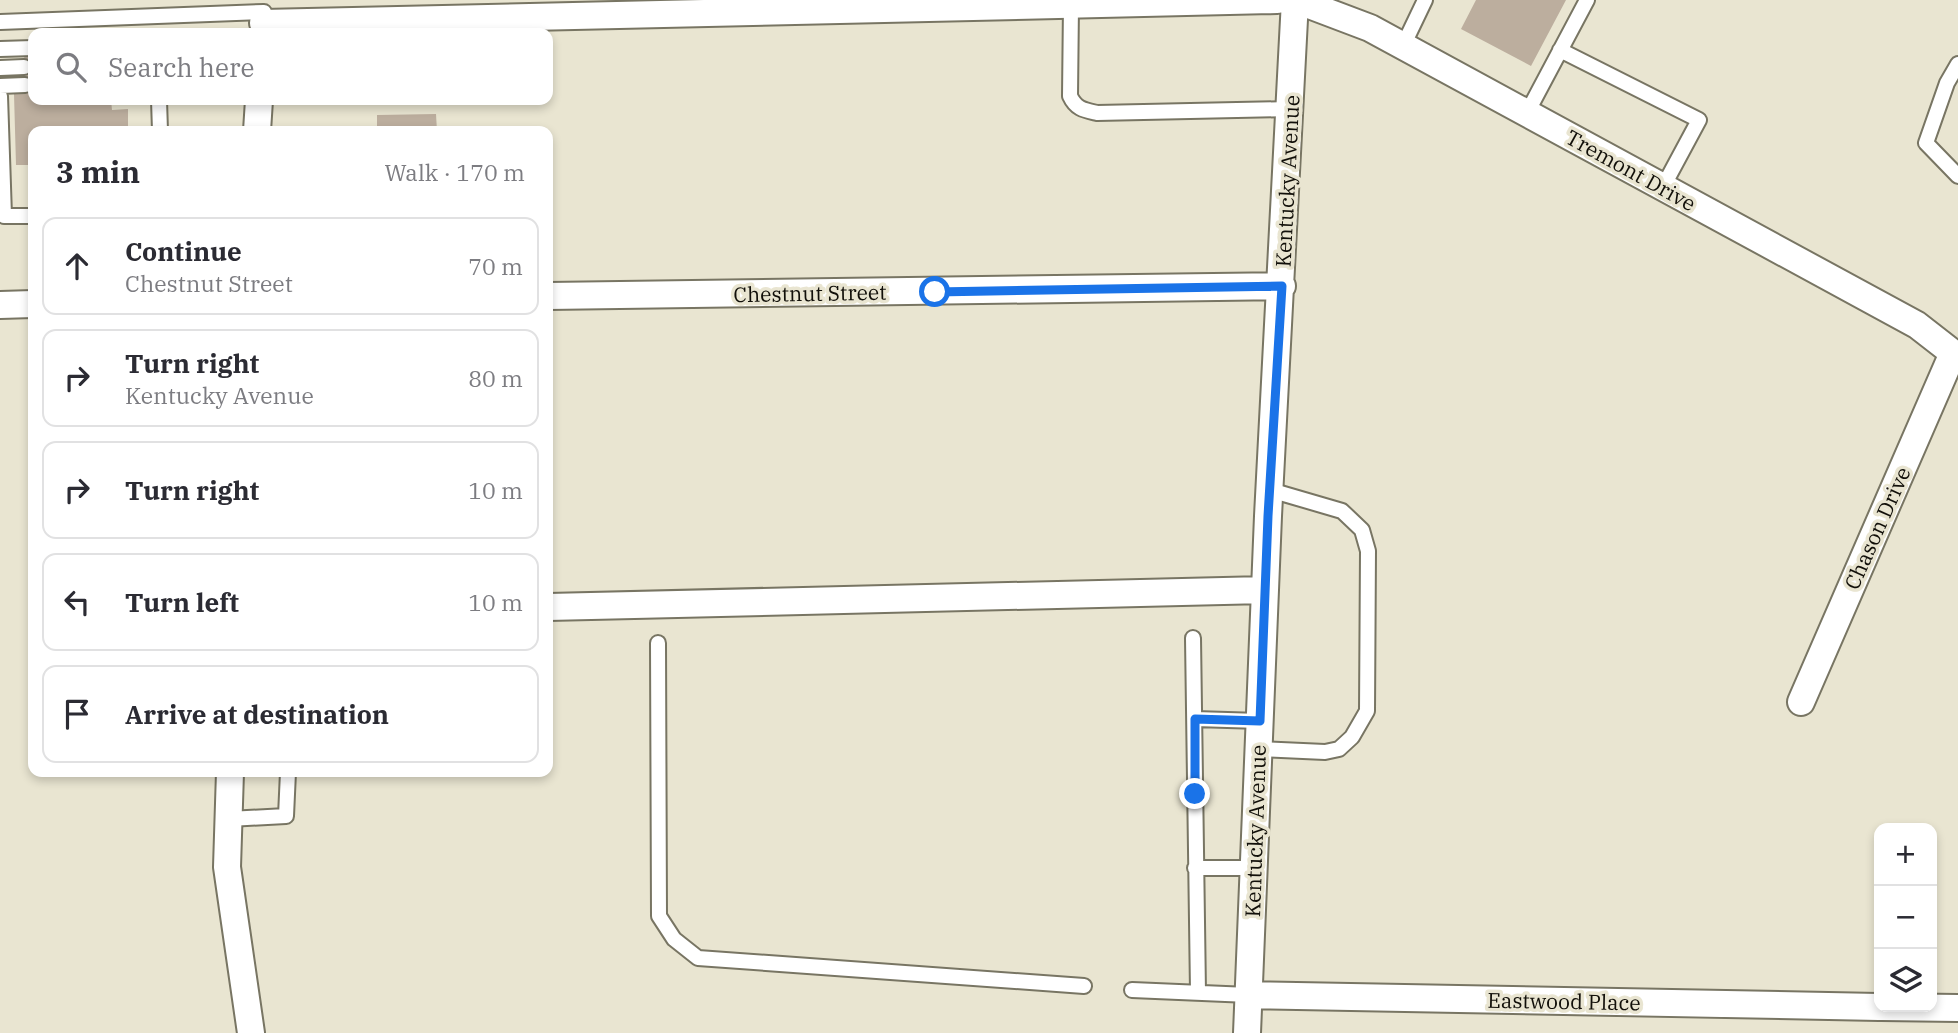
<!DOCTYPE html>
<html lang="en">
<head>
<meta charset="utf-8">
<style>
	:root { --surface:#fff; --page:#f2f2f3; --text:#2b2b33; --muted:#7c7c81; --line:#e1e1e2 }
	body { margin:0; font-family:"IBM Plex Serif",serif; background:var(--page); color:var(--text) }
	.controls { position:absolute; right:21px; bottom:21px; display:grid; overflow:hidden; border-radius:14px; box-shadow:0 4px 10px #0003 }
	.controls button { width:63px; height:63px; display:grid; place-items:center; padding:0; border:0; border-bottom:2px solid var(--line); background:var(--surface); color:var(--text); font:35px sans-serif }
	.stop { position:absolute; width:21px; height:21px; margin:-16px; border:5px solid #1a73e8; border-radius:50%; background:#fff }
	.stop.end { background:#1a73e8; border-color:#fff; box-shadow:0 2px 7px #0008 }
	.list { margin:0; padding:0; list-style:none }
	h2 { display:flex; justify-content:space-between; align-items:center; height:91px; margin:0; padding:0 28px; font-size:30px }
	h2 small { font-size:23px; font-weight:400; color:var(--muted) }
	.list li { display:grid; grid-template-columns:46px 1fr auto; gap:21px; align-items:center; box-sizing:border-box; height:98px; margin:0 14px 14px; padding:0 14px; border:2px solid var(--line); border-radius:14px }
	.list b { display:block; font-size:26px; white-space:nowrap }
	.list p { margin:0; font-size:23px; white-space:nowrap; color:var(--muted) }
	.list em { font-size:23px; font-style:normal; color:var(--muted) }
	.icon { flex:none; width:38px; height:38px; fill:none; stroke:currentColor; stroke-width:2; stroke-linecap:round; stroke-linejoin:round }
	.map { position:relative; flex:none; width:1958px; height:1033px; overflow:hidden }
	.search { position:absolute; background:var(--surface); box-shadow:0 4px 10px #0003; left:28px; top:28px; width:525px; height:77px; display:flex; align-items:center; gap:18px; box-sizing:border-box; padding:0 24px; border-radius:14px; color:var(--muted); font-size:26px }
	.panel { position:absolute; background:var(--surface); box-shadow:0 4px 10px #0003; left:28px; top:126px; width:525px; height:651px; border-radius:14px }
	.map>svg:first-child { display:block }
</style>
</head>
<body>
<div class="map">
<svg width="1958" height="1033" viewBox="0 0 1958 1033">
	<rect width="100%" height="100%" fill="#e9e5d1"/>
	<path fill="#bcae9e" d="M 1476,0 L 1566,0 L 1531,66 L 1461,29 Z
		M 24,53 L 33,53 L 33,100 L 111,100 L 112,110 L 128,109 L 128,131 L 33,131 L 33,193 L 29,193 L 28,165 L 16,165 L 14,94 L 26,93 Z
		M 436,114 L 437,131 L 377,131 L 377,115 Z"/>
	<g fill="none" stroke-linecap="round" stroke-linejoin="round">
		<g stroke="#787563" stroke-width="18">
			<path id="lane" d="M 1071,5 L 1070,96 C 1076,109 1084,110 1097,113 L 1290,109
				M 0,22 L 264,12
				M 1403,46 L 1425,0
				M 0,49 L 33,48
				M 1560,50 L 1699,120 L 1663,187
				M 1958,64 L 1947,83 L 1926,143 L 1958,176
				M 0,68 L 24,67
				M 0,86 L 25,85
				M 0,96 L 4,216 L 33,216
				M 159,100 L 160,131
				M 1527,113 L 1587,0
				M 1193,638 L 1198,992
				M 658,643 L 659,916 L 674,939 L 698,958 L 1084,986
				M 1195,719 L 1260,721
				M 1259,749 L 1325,752 L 1339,749 L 1352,737 L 1367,711 L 1368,551 L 1362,530 L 1342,511 L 1270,490
				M 229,819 L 286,816 L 288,772
				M 1195,868 L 1254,868
				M 1132,990 L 1249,995"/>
		</g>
		<g stroke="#787563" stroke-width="30">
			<path id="street" d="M 1296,0 L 1370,28 L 1917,325 L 1953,353 L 1958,355
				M 263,23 L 1277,0
				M 257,131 L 259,100
				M 548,296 L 1282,286
				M 0,305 L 33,304
				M 548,607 L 1265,590
				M 1801,702 L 1953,353
				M 230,772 L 227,867 L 251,1033
				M 1249,995 L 1879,1007
				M 1882,1007 L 1958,1008
				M 1247,1033 L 1268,516 L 1295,0"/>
		</g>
		<use href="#lane" stroke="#fff" stroke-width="14"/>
		<use href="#street" stroke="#fff" stroke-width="26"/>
	</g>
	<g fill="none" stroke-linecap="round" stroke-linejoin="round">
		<path stroke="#1a73e8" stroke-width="9" d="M 935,292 L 1282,286 L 1268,516 L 1260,721 L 1195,719 L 1195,794"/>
	</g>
	<g text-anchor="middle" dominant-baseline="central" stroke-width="7" stroke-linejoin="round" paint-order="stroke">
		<g font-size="21" fill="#110f09" stroke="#e9e5d1">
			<text transform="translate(1631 170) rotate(29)">Tremont Drive</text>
			<text transform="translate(1287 181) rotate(-87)">Kentucky Avenue</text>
			<text transform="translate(810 293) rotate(-1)">Chestnut Street</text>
			<text transform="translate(1877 528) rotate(-66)">Chason Drive</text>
			<text transform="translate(1255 831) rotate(-88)">Kentucky Avenue</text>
			<text transform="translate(1564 1001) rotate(1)">Eastwood Place</text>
		</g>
	</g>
</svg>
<div class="controls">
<button>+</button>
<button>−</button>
<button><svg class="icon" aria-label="layers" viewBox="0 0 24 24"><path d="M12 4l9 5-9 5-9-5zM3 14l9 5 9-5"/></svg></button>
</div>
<div class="stop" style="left:935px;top:292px"></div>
<div class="stop end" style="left:1195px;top:794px"></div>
<div class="search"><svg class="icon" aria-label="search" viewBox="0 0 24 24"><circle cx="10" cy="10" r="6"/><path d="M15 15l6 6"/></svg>Search here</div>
<section class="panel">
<h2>3 min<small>Walk · 170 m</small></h2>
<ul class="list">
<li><svg class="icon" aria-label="ahead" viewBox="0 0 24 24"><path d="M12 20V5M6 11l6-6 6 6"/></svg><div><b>Continue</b><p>Chestnut Street</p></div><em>70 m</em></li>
<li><svg class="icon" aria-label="right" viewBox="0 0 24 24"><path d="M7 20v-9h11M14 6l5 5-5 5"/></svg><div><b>Turn right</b><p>Kentucky Avenue</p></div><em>80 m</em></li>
<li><svg class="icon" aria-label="right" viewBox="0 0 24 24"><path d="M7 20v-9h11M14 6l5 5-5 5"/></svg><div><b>Turn right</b></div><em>10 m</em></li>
<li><svg class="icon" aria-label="left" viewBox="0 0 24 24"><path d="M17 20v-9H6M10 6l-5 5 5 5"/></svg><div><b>Turn left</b></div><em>10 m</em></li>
<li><svg class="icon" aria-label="arrive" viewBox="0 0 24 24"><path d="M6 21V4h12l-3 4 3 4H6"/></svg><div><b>Arrive at destination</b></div></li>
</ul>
</section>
</div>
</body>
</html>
